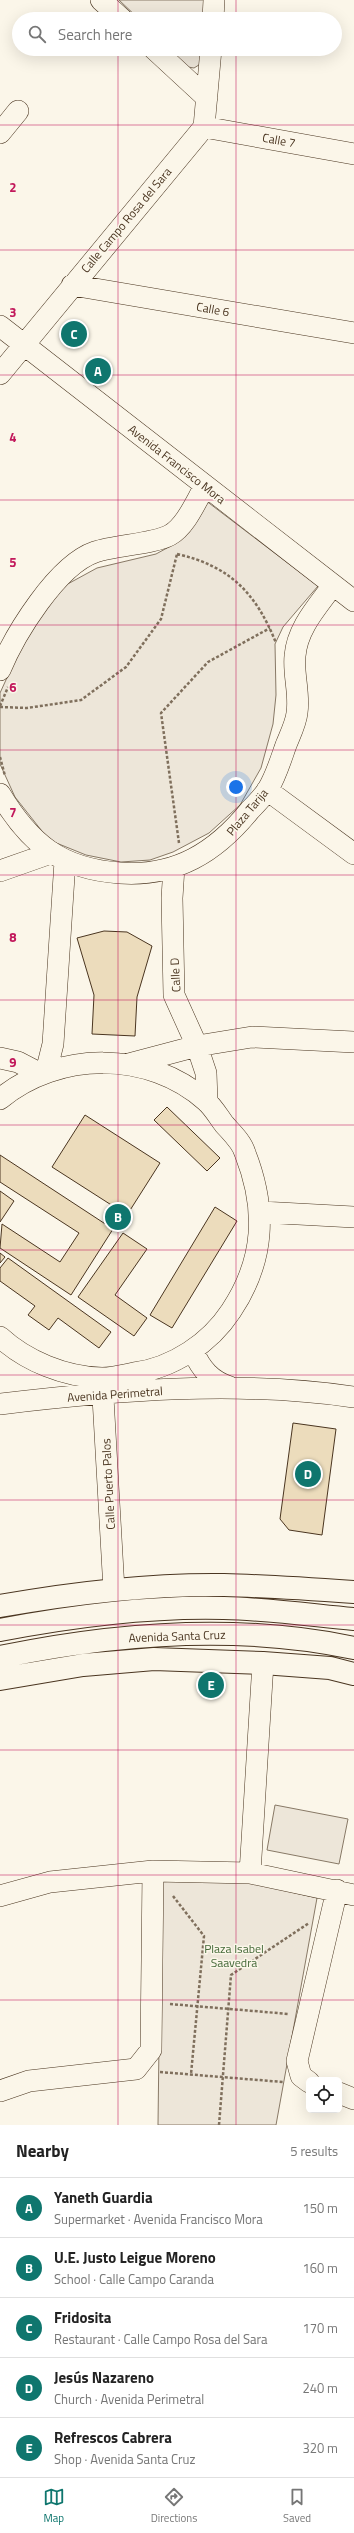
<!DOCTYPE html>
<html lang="en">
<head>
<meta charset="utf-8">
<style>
	:root { --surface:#fff; --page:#f6f6f6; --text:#222; --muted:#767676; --line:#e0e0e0; --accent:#0f766e }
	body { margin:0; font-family:"Titillium Web",sans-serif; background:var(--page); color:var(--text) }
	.controls { position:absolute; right:12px; bottom:12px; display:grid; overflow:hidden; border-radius:6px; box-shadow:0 4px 16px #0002 }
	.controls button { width:36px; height:36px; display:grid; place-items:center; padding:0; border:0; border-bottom:1px solid var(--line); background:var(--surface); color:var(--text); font:20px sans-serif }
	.you { position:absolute; left:236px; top:787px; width:14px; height:14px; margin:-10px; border:3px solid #fff; border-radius:50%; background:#1a73e8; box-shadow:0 0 0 6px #1a73e833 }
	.badge { display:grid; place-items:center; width:26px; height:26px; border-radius:50%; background:var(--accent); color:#fff; font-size:13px; font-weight:700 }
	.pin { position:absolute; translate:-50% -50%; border:2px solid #fff; box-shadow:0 1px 4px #0006 }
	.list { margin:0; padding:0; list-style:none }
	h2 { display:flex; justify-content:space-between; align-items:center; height:52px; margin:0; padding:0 16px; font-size:17px }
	h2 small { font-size:13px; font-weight:400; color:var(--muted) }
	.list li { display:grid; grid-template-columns:26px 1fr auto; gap:12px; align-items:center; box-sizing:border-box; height:60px; padding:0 16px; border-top:1px solid var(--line) }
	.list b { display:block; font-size:15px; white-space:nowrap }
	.list p { margin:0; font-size:13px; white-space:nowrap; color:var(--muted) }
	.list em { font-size:13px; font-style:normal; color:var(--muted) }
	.icon { flex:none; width:22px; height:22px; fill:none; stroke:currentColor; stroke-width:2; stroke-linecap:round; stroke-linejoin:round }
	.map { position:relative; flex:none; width:354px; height:2125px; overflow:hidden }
	.search { position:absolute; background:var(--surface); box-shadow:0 4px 16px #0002; left:12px; right:12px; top:12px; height:44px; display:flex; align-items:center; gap:10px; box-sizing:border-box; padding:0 14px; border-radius:22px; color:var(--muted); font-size:15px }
	.sheet { height:352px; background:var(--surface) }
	nav { display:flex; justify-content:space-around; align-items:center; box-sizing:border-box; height:56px; border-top:1px solid var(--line); background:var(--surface); font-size:11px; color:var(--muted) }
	nav a { display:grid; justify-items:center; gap:2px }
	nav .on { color:var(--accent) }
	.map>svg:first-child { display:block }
</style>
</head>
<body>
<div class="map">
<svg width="354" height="2125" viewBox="0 0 354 2125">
	<rect width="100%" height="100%" fill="#fbf6e9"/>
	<path fill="#ede6d9" stroke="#887966" d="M 119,0 L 206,0 L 205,19 L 139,19 Z
		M 170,49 L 203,49 L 202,63 L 194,68 L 188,67 Z
		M 201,497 L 318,586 L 283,627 L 275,644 L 276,695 L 273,724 L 261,768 L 240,805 L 209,833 L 173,852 L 150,860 L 121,862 L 86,855 L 49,840 L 15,797 L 0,764 L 0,693 L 16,658 L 39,618 L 64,586 L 97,568 L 156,554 L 178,542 Z
		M 275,1805 L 348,1819 L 339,1864 L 267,1850 Z
		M 189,1880 L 253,1883 L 317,1898 L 276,2125 L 158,2125 L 161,1882 Z"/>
	<path fill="#ecdcbc" stroke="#4a3520" d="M 73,321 L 87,331 L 75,348 L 61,338 Z
		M 104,931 L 127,932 L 152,946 L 137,997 L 135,1036 L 92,1034 L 94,995 L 77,938 Z
		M 167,1107 L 220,1158 L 207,1171 L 154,1120 Z
		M 85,1115 L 160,1163 L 127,1215 L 52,1167 Z
		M 0,1155 L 113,1229 L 71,1295 L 0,1248 L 2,1224 L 60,1262 L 79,1233 L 0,1182 Z
		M 0,1191 L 14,1201 L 0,1222 Z
		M 215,1207 L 237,1221 L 172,1328 L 150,1315 Z
		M 123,1233 L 147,1249 L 115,1295 L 147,1318 L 134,1336 L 78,1297 Z
		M 0,1253 L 5,1257 L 0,1263 Z
		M 8,1258 L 111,1332 L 99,1348 L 58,1318 L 49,1330 L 28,1315 L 35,1306 L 0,1281 L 0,1268 Z
		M 293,1423 L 336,1429 L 322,1535 L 289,1530 L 280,1519 Z"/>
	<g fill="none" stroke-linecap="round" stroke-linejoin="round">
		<g stroke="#4a3520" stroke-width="22">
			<path id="minor" d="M 101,0 L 122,19
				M 213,19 L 214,0
				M 154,49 L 207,98
				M 204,127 L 354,154
				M 0,133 L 18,111
				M 72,285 L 354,333
				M 0,326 L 354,601
				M 0,374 L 204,127 L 211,49
				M 0,670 C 15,634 57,565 95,552 C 115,545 154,544 170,535 C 186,526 196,501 205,486
				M 267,790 L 354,854
				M 0,794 C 30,844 61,869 120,873 C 176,877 216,852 250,810 C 256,804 263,797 268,789 C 276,776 281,759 286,745 C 290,735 296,723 297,713 C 300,694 293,674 295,656 C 297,628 318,606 333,585
				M 174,867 L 172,898 L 174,995 L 197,1046 L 206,1073 L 207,1101
				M 0,871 L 51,853
				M 0,1058 L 18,1062 L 41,1074
				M 129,1064 L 197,1046 L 252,1037 L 354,1042
				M 46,1072 L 53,1044 L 65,861
				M 0,1099 C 58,1051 149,1050 206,1101 C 213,1107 218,1116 224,1124 C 231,1132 242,1142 245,1153 C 267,1209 265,1260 231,1311 C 210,1343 173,1368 134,1373 C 124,1375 112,1378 102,1378 C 65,1377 26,1361 0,1337
				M 261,1212 L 354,1217
				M 193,1351 C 201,1369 211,1381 230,1387
				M 102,1380 L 114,1590
				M 0,1404 C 117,1390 237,1380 354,1397
				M 250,1873 L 263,1663
				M 0,1896 L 50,1882 L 153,1871 L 250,1873 L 354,1895
				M 309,2082 L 301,2076 L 297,2061 L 337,1890
				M 0,2091 L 29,2081 L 136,2069 L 151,2050 L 153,1871
				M 339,2093 L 354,2099"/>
		</g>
		<g stroke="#4a3520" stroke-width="24">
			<path id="major" d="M 0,1606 C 73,1593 149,1584 224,1585 C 267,1586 311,1589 354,1592
				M 0,1630 C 73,1616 149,1606 224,1608 C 267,1609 311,1615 354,1619
				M 0,1657 C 116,1633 237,1623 354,1648
				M 0,1679 L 83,1665 L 154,1659 L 263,1663 L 330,1668 L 354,1674"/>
		</g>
		<path stroke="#7f6f5c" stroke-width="2.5" stroke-dasharray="3 2" stroke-linecap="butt" d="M 177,554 C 230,566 256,593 276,643
			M 0,706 L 8,687
			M 0,707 L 27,708 L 81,700 L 126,667 L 161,619 L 177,554
			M 0,757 L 5,776
			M 179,843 L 161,713 L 208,662 L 270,628
			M 173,1896 L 204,1936 L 191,2074
			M 170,2004 L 289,2014
			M 160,2072 L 283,2082
			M 219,2125 L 231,1975 L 309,1923"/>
		<use href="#minor" stroke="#fbf6e9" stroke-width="21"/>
		<use href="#major" stroke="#fbf6e9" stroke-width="22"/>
	</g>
	<path fill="none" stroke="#c2185b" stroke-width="1" stroke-opacity="0.55" d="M 118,0 L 118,19M 236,0 L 236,19M 118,49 L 118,2125M 236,49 L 236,2125M 0,125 L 354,125M 0,250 L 354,250M 0,375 L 354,375M 0,500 L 354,500M 0,625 L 354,625M 0,750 L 354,750M 0,875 L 354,875M 0,1000 L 354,1000M 0,1125 L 354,1125M 0,1250 L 354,1250M 0,1375 L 354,1375M 0,1500 L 354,1500M 0,1625 L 354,1625M 0,1750 L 354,1750M 0,1875 L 354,1875M 0,2000 L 354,2000"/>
	<g text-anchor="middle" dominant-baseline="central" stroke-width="3" stroke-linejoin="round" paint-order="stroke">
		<g font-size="12" fill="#4a3520" stroke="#fbf6e9">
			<text transform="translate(279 140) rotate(10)">Calle 7</text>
			<text transform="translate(126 220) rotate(-50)">Calle Campo Rosa del Sara</text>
			<text transform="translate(213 309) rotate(10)">Calle 6</text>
			<text transform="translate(177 464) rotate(38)">Avenida Francisco Mora</text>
			<text transform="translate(247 812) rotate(-50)">Plaza Tarija</text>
			<text transform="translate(175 975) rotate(-93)">Calle D</text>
			<text transform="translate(115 1394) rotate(-4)">Avenida Perimetral</text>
			<text transform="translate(108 1484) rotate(-93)">Calle Puerto Palos</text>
			<text transform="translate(177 1636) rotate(-2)">Avenida Santa Cruz</text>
		</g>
		<g font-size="12" fill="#436837" stroke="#fbf6e9">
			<text x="234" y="1948">Plaza Isabel<tspan x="234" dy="14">Saavedra</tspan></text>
		</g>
	</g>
	<g font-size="13" text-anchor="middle" font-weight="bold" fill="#c2185b" stroke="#fbf6e9" stroke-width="3" stroke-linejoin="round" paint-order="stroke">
		<text x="13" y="192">2</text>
		<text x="13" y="317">3</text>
		<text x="13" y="442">4</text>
		<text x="13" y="567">5</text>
		<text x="13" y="692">6</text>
		<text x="13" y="817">7</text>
		<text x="13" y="942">8</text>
		<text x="13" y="1067">9</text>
	</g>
</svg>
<div class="controls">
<button><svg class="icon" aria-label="locate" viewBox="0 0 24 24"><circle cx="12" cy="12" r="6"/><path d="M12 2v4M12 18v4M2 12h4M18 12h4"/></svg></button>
</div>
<div class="you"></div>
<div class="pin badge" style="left:98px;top:371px">A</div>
<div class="pin badge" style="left:118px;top:1217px">B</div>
<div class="pin badge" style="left:74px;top:334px">C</div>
<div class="pin badge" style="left:308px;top:1474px">D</div>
<div class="pin badge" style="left:211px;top:1685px">E</div>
<div class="search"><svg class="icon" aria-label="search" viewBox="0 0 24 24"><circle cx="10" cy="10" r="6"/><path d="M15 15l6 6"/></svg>Search here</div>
</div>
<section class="sheet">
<h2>Nearby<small>5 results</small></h2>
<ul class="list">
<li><span class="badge">A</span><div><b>Yaneth Guardia</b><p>Supermarket · Avenida Francisco Mora</p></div><em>150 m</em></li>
<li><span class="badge">B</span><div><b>U.E. Justo Leigue Moreno</b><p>School · Calle Campo Caranda</p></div><em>160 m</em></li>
<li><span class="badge">C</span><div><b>Fridosita</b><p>Restaurant · Calle Campo Rosa del Sara</p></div><em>170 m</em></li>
<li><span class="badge">D</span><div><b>Jesús Nazareno</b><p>Church · Avenida Perimetral</p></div><em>240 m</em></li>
<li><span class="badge">E</span><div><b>Refrescos Cabrera</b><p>Shop · Avenida Santa Cruz</p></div><em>320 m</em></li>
</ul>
</section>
<nav>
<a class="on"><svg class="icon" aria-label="map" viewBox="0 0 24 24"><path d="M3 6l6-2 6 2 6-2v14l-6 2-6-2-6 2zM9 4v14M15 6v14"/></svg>Map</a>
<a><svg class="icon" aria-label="directions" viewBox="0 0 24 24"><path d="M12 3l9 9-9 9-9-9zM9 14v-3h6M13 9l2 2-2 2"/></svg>Directions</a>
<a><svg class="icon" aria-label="saved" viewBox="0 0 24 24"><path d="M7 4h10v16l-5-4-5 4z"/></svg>Saved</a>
</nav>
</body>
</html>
